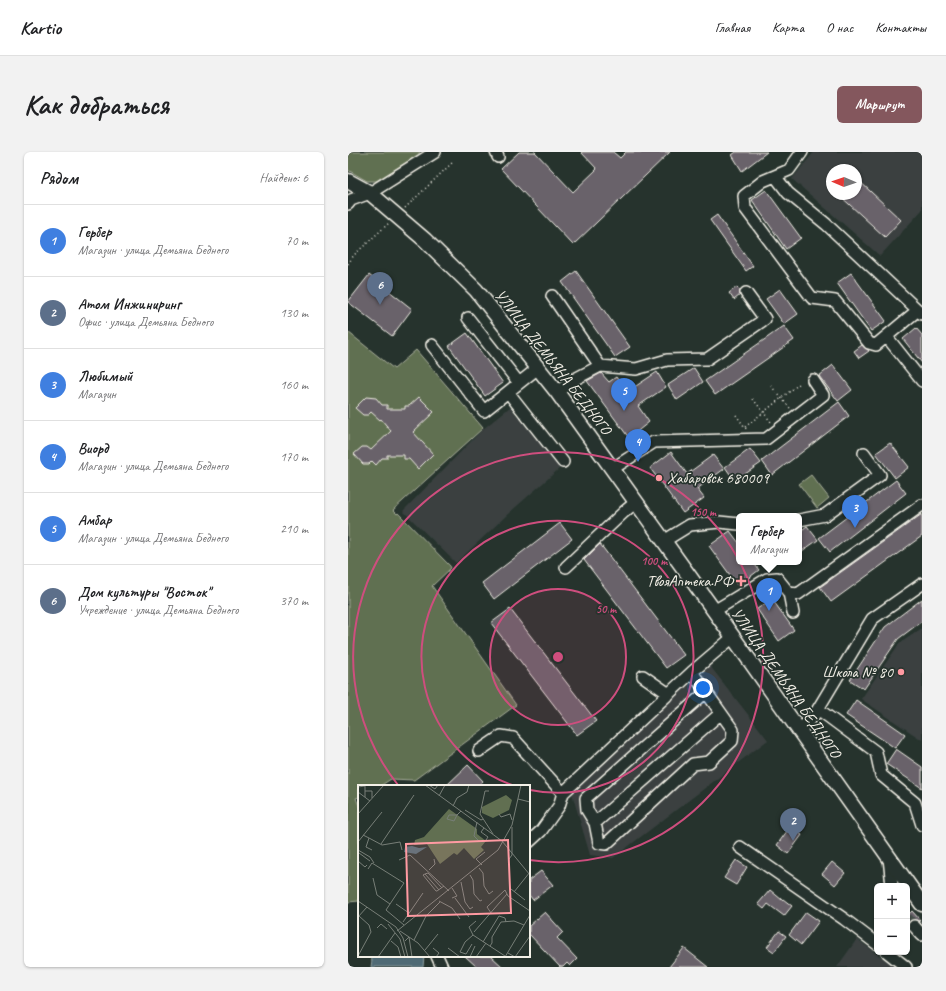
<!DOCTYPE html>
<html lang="ru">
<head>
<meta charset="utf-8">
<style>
	:root { --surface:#fff; --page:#f2f2f2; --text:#202124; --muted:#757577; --line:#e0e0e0; --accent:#84575d }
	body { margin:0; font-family:Caveat,sans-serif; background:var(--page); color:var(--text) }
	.controls { position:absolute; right:12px; bottom:12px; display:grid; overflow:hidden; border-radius:6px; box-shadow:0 1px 3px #0004 }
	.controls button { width:36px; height:36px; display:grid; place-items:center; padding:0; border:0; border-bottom:1px solid var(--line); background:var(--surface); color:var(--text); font:20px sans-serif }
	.compass { position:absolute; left:478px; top:12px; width:36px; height:36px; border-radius:50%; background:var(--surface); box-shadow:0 1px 3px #0004; rotate:272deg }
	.you { position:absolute; left:355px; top:536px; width:14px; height:14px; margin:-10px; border:3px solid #fff; border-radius:50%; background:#1a73e8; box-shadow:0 0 0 6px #1a73e833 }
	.badge { display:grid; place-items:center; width:26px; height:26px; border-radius:50%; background:var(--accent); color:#fff; font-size:13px; font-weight:700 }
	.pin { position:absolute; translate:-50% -33px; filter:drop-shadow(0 1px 2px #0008) }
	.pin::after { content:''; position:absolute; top:21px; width:14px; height:12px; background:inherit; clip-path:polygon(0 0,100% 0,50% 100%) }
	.popup { position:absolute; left:388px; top:361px; width:66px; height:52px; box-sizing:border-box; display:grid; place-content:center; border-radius:6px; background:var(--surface); filter:drop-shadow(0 1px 3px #0005); font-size:13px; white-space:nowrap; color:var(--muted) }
	.popup b { font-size:15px; color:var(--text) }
	.popup::after { content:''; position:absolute; left:50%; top:100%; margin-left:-8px; border:8px solid transparent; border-top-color:var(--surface) }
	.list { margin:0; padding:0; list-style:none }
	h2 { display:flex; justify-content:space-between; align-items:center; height:52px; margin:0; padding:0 16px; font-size:17px }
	h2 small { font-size:13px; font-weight:400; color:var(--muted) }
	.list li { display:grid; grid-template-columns:26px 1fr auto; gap:12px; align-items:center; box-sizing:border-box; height:72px; padding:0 16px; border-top:1px solid var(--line) }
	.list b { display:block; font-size:15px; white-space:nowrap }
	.list p { margin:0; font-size:13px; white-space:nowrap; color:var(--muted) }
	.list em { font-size:13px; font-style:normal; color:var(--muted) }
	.map { position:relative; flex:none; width:574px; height:815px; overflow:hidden; border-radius:6px }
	header { display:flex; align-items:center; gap:24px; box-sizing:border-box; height:56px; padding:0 20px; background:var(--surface); border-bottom:1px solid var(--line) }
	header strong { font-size:19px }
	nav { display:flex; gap:22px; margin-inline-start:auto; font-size:14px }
	.intro { display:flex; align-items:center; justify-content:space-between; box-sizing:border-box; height:96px; padding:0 24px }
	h1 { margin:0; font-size:28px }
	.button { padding:10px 18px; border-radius:6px; background:var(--accent); color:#fff; font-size:14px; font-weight:700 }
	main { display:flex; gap:24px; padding:0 24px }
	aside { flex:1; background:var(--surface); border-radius:6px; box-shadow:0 1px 3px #0004 }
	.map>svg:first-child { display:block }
</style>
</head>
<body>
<header>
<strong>Kartio</strong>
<nav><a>Главная</a><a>Карта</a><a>О нас</a><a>Контакты</a></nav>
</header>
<div class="intro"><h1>Как добраться</h1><a class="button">Маршрут</a></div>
<main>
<aside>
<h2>Рядом<small>Найдено: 6</small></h2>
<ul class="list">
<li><span class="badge" style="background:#3f7fe0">1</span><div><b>Гербер</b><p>Магазин · улица Демьяна Бедного</p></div><em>70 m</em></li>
<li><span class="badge" style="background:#5c6f8a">2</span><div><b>Атом Инжиниринг</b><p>Офис · улица Демьяна Бедного</p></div><em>130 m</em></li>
<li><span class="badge" style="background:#3f7fe0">3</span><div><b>Любимый</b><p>Магазин</p></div><em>160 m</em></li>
<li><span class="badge" style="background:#3f7fe0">4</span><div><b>Виорд</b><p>Магазин · улица Демьяна Бедного</p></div><em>170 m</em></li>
<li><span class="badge" style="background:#3f7fe0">5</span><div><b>Амбар</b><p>Магазин · улица Демьяна Бедного</p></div><em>210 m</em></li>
<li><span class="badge" style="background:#5c6f8a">6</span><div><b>Дом культуры &quot;Восток&quot;</b><p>Учреждение · улица Демьяна Бедного</p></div><em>370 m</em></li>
</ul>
</aside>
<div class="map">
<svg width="574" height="815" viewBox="0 0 574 815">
	<rect width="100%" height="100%" fill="#26332d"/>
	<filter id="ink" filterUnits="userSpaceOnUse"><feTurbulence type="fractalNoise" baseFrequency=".025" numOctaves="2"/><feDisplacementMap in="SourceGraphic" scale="8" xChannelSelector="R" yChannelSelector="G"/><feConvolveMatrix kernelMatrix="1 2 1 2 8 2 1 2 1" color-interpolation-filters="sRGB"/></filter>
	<g filter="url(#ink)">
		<path fill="#3a4140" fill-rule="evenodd" d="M 466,0 L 574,0 L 574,58 L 532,104 L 444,27 ZM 484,18 L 508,18 L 508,42 L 484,42 Z
			M 162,255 L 212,316 L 161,361 L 108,411 L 55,359 L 134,278 Z
			M 574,476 L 574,588 L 513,547 L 551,492 Z
			M 362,514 L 420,588 L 265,706 L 242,703 L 223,638 Z
			M 509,787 L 547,815 L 489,815 Z"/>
		<path fill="#616f51" stroke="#aab09c" d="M 0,0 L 72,0 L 70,3 L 28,29 L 19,29 L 0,18 Z
			M 0,180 L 46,217 L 68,198 L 135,276 L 45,358 L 49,362 L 50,361 L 102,414 L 103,416 L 84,434 L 168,553 L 66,628 L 43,627 L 32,634 L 11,634 L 11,645 L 8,646 L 11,654 L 11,749 L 0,750 Z
			M 463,323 L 481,346 L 469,356 L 451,332 Z"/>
		<path fill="#4f6b75" stroke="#91a1a3" d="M 22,804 L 76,804 L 75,815 L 23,815 L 24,808 Z"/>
		<path fill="#69626b" stroke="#f4f1e8" d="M 171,0 L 187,0 L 225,40 L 249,17 L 233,0 L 265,0 L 272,6 L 278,0 L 322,0 L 225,93 L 153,17 Z
			M 388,0 L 419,0 L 394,19 L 384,3 Z
			M 508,26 L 553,68 L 537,85 L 490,42 L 508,42 Z
			M 418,38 L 453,86 L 438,97 L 404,48 Z
			M 369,63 L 405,114 L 398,119 L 362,68 Z
			M 228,119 L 282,195 L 267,205 L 214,130 Z
			M 503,121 L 538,169 L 523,179 L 489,131 Z
			M 21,123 L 64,157 L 44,184 L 0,150 Z
			M 389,135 L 392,138 L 392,143 L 386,148 L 381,141 Z
			M 432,137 L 450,162 L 436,172 L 418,147 Z
			M 436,174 L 446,188 L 367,243 L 357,229 Z
			M 568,176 L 574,183 L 574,211 L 555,187 Z
			M 119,181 L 155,231 L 137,244 L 101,194 Z
			M 514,193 L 521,199 L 511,206 L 506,199 Z
			M 485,213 L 504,238 L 490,249 L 471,224 Z
			M 346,216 L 355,230 L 329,248 L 320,233 Z
			M 309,220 L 318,235 L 290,254 L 301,270 L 281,286 L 239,229 L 253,221 L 261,230 L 268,225 L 279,240 Z
			M 18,245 L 28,246 L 34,253 L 39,253 L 39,257 L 57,257 L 57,254 L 61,254 L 71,245 L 86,260 L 65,280 L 85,302 L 70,317 L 61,307 L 56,307 L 56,303 L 39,303 L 39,306 L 34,306 L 28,313 L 24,309 L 21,312 L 15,312 L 6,302 L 14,295 L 19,295 L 23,298 L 43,279 L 33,267 L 32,268 L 23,260 L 20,263 L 15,263 L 7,256 Z
			M 491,250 L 501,264 L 424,323 L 414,309 Z
			M 542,291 L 561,315 L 547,326 L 528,301 Z
			M 402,297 L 413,311 L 387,329 L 377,315 Z
			M 323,300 L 339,322 L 365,303 L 376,317 L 349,337 L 356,346 L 335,361 L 302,316 Z
			M 548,328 L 558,341 L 482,400 L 471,386 Z
			M 574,362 L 574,384 L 483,450 L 472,435 Z
			M 212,371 L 224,387 L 146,447 L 134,431 Z
			M 459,374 L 470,388 L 451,401 L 451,380 Z
			M 382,379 L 391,391 L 391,410 L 405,410 L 411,418 L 390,434 L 361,394 Z
			M 252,392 L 336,503 L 318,516 L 236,408 Z
			M 424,447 L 446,478 L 431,489 L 409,457 Z
			M 574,447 L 574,469 L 550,487 L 516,537 L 502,528 L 537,475 Z
			M 162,457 L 248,569 L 229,583 L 143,471 Z
			M 508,548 L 557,582 L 547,596 L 498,563 Z
			M 548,597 L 574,615 L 574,636 L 538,612 Z
			M 120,613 L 135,629 L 130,634 L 98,634 Z
			M 442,675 L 454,683 L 440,702 L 429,693 Z
			M 388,708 L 399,715 L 388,733 L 376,726 Z
			M 484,710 L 497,721 L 487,733 L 474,722 Z
			M 193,719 L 205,733 L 185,748 L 181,743 L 181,728 Z
			M 422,738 L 434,748 L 435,747 L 444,754 L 436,764 L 420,752 L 416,757 L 410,752 Z
			M 564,759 L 572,768 L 571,769 L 565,767 L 561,769 L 559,775 L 561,779 L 559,781 L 559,764 Z
			M 197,760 L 215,780 L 209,786 L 229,807 L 222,814 L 219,811 L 215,815 L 212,815 L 181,782 L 181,774 Z
			M 458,760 L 471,769 L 453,793 L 441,783 Z
			M 431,779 L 438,784 L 426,800 L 419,795 Z
			M 336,796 L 360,815 L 321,815 Z
			M 117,804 L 143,804 L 155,815 L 129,815 Z"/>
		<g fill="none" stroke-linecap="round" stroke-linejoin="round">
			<path stroke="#455049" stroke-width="11" stroke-dasharray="11 5.5" stroke-linecap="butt" d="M 559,766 L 566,774"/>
			<g stroke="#f4f1e8" stroke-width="14">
				<path id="minor" d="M 148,0 L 150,5
					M 454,0 L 441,18 L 415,29 L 396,44 L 397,56 L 464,146 L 487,149 L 521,191 L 528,193 L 570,158
					M 427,24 L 440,41 L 478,72 L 574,162
					M 0,52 L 3,48 L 22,41 L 87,0
					M 204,144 L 252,214
					M 120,166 L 171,231
					M 539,185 L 574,229
					M 84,193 L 136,259 L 190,216
					M 160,240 L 215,310
					M 209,240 L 227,227 L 252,214 L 288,217 L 319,208 L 359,207 L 417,167 L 398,141
					M 264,317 L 306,290 L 418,287 L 475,243 L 465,228
					M 451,368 L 477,363 L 532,323 L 516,301
					M 316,389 L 342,373 L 371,370 L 391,372
					M 218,415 L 276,360 L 288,350
					M 441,441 L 450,442 L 574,353
					M 366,459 L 419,427 L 429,426 L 441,441 L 445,461
					M 344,520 L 385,578 L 384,589 L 361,610 L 345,612 L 258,692 L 251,691 L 247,671 L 373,561
					M 295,524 L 321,542
					M 470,557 L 528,600 L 533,623 L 567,651 L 574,673
					M 451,579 L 467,562 L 524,467 L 574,432
					M 131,599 L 153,584 L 165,586 L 215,641
					M 247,671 L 239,658 L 238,646 L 358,540
					M 181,690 L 193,679 L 211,654 L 215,641 L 344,520 L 385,485
					M 392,695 L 496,767 L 529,792
					M 541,706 L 544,734
					M 566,774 L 574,783
					M 539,800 L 558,815
					M 89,804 L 94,815"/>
			</g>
			<g stroke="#f4f1e8" stroke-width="17">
				<path id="major" d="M 0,29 L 22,41 L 77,88 L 128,138 L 209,240 L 385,485 L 574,752"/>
			</g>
			<path stroke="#f4f1e8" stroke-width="1.5" stroke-dasharray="1 3" stroke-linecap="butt" d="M 57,56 L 106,9
				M 0,112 L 6,103 L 41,71
				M 423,234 L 442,256
				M 405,247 L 423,270
				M 388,263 L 399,278
				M 397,275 L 451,232"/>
			<use href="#minor" stroke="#26332d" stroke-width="11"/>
			<use href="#major" stroke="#26332d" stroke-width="14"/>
		</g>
	</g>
	<circle cx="210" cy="505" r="68" fill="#ce4e7e" fill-opacity=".12"/>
	<g fill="none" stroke="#ce4e7e" stroke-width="2">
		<circle cx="210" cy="505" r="68"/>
		<path d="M167 634A136 136 0 1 1 182 638"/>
		<path d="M50 633A205 205 0 1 1 181 708"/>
	</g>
	<g fill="#ff9aa2" stroke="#26332d" stroke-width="1.5">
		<circle cx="311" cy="326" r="4"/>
		<path d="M391 423h4v4h4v4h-4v4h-4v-4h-4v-4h4z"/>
		<circle cx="553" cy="520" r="4"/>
	</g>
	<g text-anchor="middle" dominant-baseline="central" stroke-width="3.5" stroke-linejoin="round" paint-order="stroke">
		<g font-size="16" fill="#f4f1e8" stroke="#26332d">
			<text transform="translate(205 210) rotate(52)">УЛИЦА ДЕМЬЯНА БЕДНОГО</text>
			<text transform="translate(438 531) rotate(55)">УЛИЦА ДЕМЬЯНА БЕДНОГО</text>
		</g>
		<g font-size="16" fill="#f4f1e8" stroke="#26332d" text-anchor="end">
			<text x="319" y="326" text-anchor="start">Хабаровск 680009</text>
			<text x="385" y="429">ТвояАптека.РФ</text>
			<text x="545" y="520">Школа № 80</text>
		</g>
	</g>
	<g transform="translate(10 633)">
		<rect width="172" height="172" fill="#26332d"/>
		<path d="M 148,10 L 154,15 L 151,25 L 135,33 L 124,28 L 124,22 ZM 91,24 L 119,44 L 119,49 L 128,56 L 123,62 L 126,65 L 116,74 L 106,63 L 99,70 L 96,68 L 82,79 L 69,59 L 56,60 L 57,55 L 66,52 Z" fill="#616f51"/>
		<path d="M 54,61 L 61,63 L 69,62 L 58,69 L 46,67 L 47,62 Z" fill="#4f6b75"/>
		<path fill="none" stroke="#787f78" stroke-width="1" d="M 67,0 L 144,56 L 172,90M 71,0 L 77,4 L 80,0M 0,2 L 7,1 L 7,12M 7,6 L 14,6 L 14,13M 131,6 L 127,6 L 122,29 L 135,49M 0,7 L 12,16M 81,11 L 87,0M 160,14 L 172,17M 95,21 L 99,13 L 109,7 L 111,0M 107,25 L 123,35 L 125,34M 0,29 L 26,0M 141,29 L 143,32 L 152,29 L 154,35M 99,30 L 96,36 L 89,34 L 91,30 L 99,30 L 103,26M 119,37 L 116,51 L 121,56M 126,43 L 123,47 L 130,52 L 128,55M 5,50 L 11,53 L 8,62 L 14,65M 11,53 L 24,60 L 42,57 L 44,65M 0,57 L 24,27M 23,59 L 56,10M 0,65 L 12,72 L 16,78M 1,68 L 12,76M 151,74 L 154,70 L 154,42M 41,75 L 52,70 L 91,106M 0,76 L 7,82 L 9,80M 124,80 L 118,74 L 127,67M 121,83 L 125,88 L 126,101 L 131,109 L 135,106M 10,84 L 14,78 L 46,98 L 28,125 L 46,140M 71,85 L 77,79 L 76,74M 67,89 L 70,88 L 84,103M 112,90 L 115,95 L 116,109 L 122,116 L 124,115M 15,93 L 19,110 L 32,119M 103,97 L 107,117 L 112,124 L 115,122M 94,103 L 99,111 L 94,113M 153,104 L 167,115M 81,105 L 67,89 L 65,90 L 78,106 L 79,106 L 86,101M 156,107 L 172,87M 97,113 L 111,132M 0,116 L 38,142 L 45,153 L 50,172M 81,116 L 94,123 L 102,134M 38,119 L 51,128M 133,128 L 129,122 L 147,105 L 150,111 L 172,126M 0,132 L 9,122M 118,136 L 111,142 L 115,150 L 147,171M 45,137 L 65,108M 30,139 L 42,154 L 47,172M 19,143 L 23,139 L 29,144M 39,146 L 140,65 L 154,40 L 163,0M 42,146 L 60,158 L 72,172M 116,147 L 149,109M 56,155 L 68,131 L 82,117M 33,156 L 40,162 L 43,172M 47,156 L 51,152 L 54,172M 125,157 L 141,131 L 147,133 L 148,137M 114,159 L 108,169 L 102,167 L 107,157 L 115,150M 132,161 L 134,158 L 134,152 L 143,137 L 156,136 L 166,140M 75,163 L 81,168 L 78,172M 90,163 L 102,172M 67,165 L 80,149M 150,168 L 157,172 L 172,151M 0,171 L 13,147 L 11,140 L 1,131M 20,172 L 37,148M 112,172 L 117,161M 118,172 L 128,158M 147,172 L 172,130"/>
		<path fill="#ff9aa2" fill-opacity="0.15" stroke="#ff9aa2" stroke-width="2" d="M 150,55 L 153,128 L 50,131 L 48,59 Z"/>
		<rect width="172" height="172" fill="none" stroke="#f4f1e8" stroke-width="2"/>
	</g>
	<circle cx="210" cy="505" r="6" fill="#ce4e7e" stroke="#26332d" stroke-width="2"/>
	<g font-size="12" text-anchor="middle" font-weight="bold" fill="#ce4e7e" stroke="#26332d" stroke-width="3.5" stroke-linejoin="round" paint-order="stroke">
		<text x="355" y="364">150 m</text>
		<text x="306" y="413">100 m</text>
		<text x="258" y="461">50 m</text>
	</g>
</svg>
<div class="controls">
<button>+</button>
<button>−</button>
</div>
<svg class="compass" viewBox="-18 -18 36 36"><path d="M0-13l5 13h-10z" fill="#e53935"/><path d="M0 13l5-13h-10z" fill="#757577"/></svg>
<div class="you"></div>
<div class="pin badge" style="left:421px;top:459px;background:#3f7fe0">1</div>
<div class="popup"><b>Гербер</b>Магазин</div>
<div class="pin badge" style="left:445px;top:689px;background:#5c6f8a">2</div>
<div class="pin badge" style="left:507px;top:376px;background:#3f7fe0">3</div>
<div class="pin badge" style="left:290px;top:310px;background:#3f7fe0">4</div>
<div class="pin badge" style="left:276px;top:259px;background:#3f7fe0">5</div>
<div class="pin badge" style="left:32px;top:153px;background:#5c6f8a">6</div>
</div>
</main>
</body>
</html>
